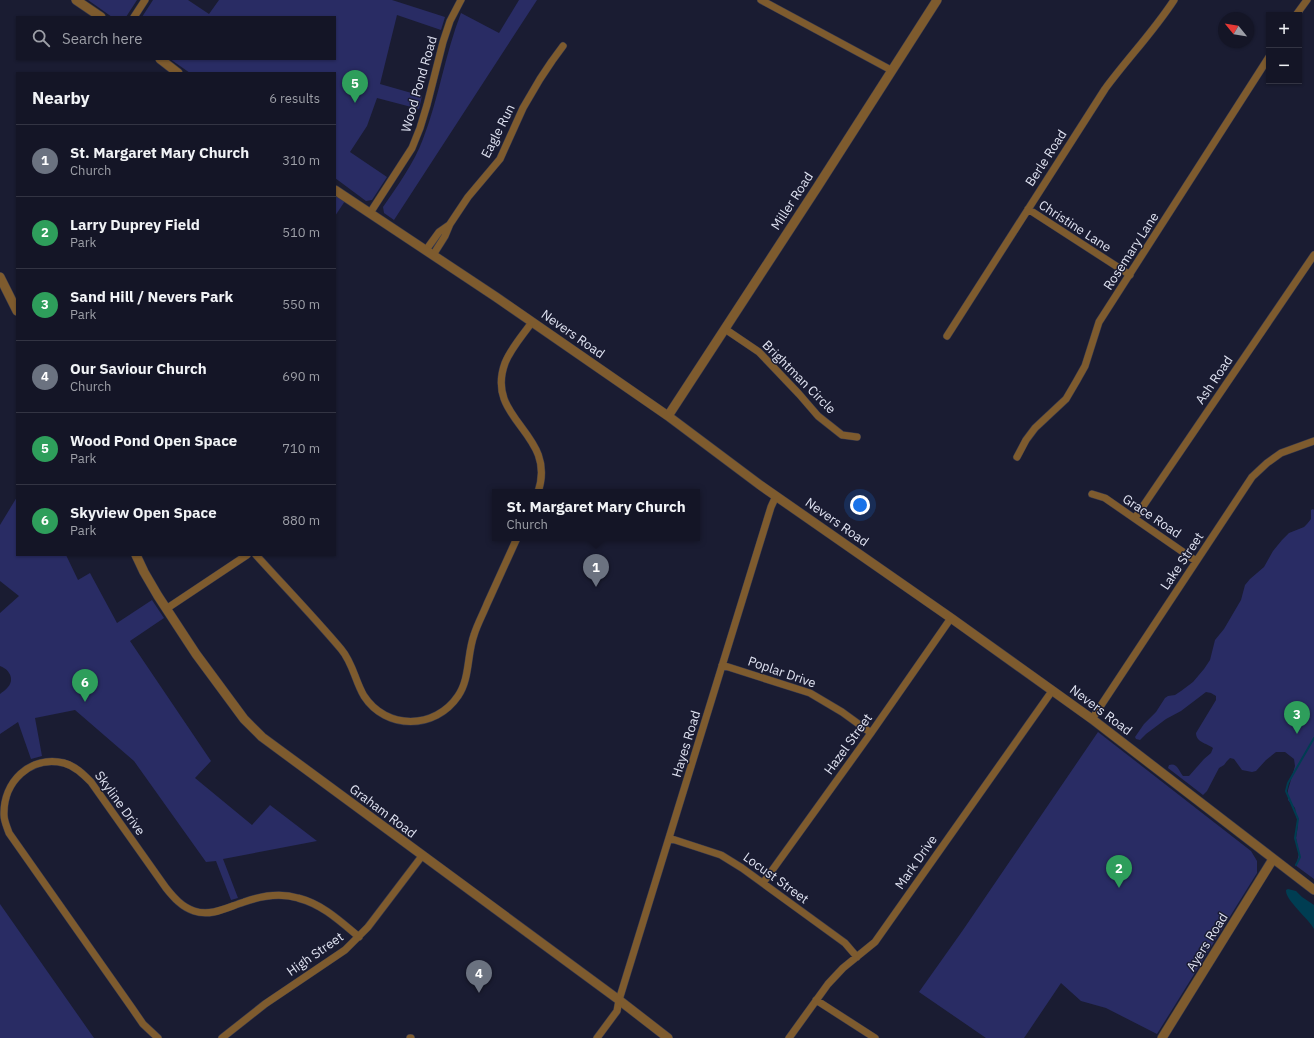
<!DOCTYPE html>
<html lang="en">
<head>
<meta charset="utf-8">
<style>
	:root { --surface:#141526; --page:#1d1e2e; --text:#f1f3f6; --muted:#9d9fa7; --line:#333443; --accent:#1a73e8 }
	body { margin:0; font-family:"IBM Plex Sans",sans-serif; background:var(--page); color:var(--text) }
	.controls { position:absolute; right:12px; top:12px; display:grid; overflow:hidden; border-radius:0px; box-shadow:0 1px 3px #0004 }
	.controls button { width:36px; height:36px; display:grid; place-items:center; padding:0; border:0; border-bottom:1px solid var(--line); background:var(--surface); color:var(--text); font:20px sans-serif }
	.compass { position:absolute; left:1218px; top:12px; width:36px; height:36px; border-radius:50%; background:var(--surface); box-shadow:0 1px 3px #0004; rotate:300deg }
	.you { position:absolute; left:860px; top:505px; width:14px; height:14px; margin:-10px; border:3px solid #fff; border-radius:50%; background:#1a73e8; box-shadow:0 0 0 6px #1a73e833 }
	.badge { display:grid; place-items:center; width:26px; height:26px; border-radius:50%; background:var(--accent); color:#fff; font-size:13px; font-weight:700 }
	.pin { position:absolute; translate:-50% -33px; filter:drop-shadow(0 1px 2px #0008) }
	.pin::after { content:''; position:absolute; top:21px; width:14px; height:12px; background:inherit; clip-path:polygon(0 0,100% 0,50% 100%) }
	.popup { position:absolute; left:492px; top:489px; width:208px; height:52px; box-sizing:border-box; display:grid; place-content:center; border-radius:0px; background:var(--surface); filter:drop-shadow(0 1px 3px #0005); font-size:13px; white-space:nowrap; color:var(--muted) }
	.popup b { font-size:15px; color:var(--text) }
	.popup::after { content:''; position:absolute; left:50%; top:100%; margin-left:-8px; border:8px solid transparent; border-top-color:var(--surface) }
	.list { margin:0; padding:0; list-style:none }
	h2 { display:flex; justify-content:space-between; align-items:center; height:52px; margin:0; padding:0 16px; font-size:17px }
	h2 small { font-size:13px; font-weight:400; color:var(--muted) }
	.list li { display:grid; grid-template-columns:26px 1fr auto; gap:12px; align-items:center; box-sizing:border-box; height:72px; padding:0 16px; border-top:1px solid var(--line) }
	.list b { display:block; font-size:15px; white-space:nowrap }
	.list p { margin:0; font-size:13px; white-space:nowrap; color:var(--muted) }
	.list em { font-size:13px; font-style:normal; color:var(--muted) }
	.icon { flex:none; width:22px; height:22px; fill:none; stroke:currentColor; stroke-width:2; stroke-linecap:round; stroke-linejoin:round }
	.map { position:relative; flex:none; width:1314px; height:1038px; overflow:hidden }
	.search { position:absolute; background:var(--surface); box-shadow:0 1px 3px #0004; left:16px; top:16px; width:320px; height:44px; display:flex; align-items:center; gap:10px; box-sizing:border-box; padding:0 14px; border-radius:0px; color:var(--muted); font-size:15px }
	.panel { position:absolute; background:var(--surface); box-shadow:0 1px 3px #0004; left:16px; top:72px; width:320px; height:484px; border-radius:0px }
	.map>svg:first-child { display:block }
</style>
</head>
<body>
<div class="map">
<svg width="1314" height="1038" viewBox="0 0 1314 1038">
	<rect width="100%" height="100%" fill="#1a1c32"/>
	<path fill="#292c64" d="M 88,0 L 137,0 L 126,17 L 112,17 Z
		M 153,0 L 188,0 L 209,14 L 219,0 L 392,0 L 445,17 L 441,30 L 397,15 L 380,84 L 422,96 L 419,109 L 377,98 L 367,126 L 350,152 L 387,177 L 372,200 L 366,201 L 335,178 L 335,73 L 190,73 L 170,59 L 335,59 L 335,17 L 142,17 Z
		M 519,0 L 537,0 L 394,220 L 384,213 L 383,207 C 398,185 414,163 423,139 C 439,98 445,54 461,13 L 499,33 Z
		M 335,195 L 345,201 L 335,216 Z
		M 17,497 L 17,555 L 66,555 L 78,580 L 90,573 L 117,623 L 152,600 L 164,618 L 130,641 L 211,761 L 195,778 L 252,825 L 270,805 L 317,841 L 223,859 L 238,898 L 231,900 L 216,861 L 206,862 L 134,761 L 75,710 L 35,718 L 42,756 L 31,759 L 18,722 L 0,734 L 0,694 C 2,692 6,690 8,687 C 15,679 9,669 0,666 L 0,613 L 19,596 L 0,581 L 0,525 Z
		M 1313,509 L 1314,510 L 1314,879 L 1295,865 L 1297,862 L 1299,853 L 1296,838 L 1298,825 L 1295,808 L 1288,800 L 1288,790 L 1295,766 L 1294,759 L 1285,752 L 1276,752 L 1266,760 L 1256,771 L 1252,772 L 1242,770 L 1234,759 L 1230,758 L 1227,761 L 1224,765 L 1219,768 L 1207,791 L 1203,795 L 1168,768 L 1169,765 C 1177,762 1179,771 1183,776 L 1189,776 L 1204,759 L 1211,753 L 1213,748 C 1206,743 1196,742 1196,733 L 1216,700 L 1216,696 L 1211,693 L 1206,692 L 1181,711 L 1166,719 L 1146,734 L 1140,740 L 1136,739 L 1135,737 L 1144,724 L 1156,712 L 1165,698 L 1168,696 L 1175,695 L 1181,691 L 1193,682 L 1204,669 L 1210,660 L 1215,640 L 1224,629 L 1241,600 L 1245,585 L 1250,579 L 1264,567 L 1273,551 L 1282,540 L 1289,533 L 1304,527 L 1307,524 L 1311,519 L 1311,510 Z
		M 1098,732 L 1251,851 L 1257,861 L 1257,873 L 1157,1034 L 1106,1008 L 1081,1001 L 1061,983 L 1024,1038 L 986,1038 L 919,992 L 963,930 Z
		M 0,904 L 94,1038 L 0,1038 Z"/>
	<path fill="#003d52" d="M 1288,889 L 1296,891 L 1302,897 L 1314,905 L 1314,929 C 1309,919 1285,900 1286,890 Z"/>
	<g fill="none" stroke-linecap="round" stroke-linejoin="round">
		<path stroke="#003d52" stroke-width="2" d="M 1296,865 L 1300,857 L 1295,838 L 1298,819 L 1286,791 L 1288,783 L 1314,738"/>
		<g stroke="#36384d" stroke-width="8">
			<path id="minor" d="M 761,0 L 891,70
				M 1296,15 L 1307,0
				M 134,17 L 145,0
				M 1028,209 L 1130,275
				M 370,213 L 412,148 L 420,128 L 427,105 L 443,42 L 450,21 L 461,0
				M 426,250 L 439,232 L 449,225
				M 433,255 L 445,236 L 450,224 L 468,197 L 500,159 L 523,108 L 540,79 L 552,61 L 563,46
				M 532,322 C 523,335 511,348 505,363 C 484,420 558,433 538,492
				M 725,329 L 759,352 L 799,394 L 818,416 L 842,435 L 857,437
				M 947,336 L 1105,89 C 1127,59 1154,31 1174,0
				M 1017,457 L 1026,440 L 1035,428 L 1066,399 L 1076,382 L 1085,366 L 1099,322 L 1269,57
				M 1092,494 L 1105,498 L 1196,561
				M 1135,518 L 1314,255
				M 256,555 C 284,586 314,617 341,649 C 353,663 355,681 364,696 C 386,730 435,730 458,696 C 470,679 467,654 474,635 C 477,625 483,614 487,604 C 497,582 507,560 517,538
				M 166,609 L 247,555
				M 722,665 L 810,693 L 842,712 L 871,733
				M 1092,719 L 1252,477 L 1267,463 L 1281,453 L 1314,441
				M 669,838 L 721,855 L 742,868 L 845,943 L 857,957
				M 763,883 L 871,733 L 951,618
				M 816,1000 L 875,1038
				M 158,1038 L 143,1024 L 132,1008 L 9,833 C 7,827 4,821 4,815 C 3,782 30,755 64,763 C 75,766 83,774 91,782 L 166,888 C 174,898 182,907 194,911 C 211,917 228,907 244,902 C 261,896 281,893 298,898 C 322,904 340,921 359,937
				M 222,1038 L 265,1004 L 345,950 L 368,927 L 422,856
				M 410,1038 L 411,1038
				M 597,1038 L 617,1011 L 619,1000 L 771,507 L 776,496
				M 789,1038 L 828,984 L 843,968 L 875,942 L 1052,691"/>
		</g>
		<g stroke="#36384d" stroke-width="10">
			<path id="tertiary" d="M 76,0 L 101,17
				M 160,59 L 178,73
				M 335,190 L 496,297 L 668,416 L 760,485 L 951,618 L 1092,719 L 1314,890
				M 0,277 L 17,311
				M 668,416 L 818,186 L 937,0
				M 136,555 L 144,572 L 158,596 L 196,654 L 244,719 L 262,737 L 619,1000 L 668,1038
				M 1162,1038 L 1273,859"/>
		</g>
		<use href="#minor" stroke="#7e5b2e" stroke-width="7"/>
		<use href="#tertiary" stroke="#7e5b2e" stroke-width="9"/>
	</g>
	<g text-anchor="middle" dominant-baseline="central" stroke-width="3" stroke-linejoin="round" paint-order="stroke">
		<g font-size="13" fill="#e0e3f2" stroke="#1a1c32">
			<text transform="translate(419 84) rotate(-74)">Wood Pond Road</text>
			<text transform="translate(498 131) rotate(-63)">Eagle Run</text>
			<text transform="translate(1046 158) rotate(-57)">Berle Road</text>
			<text transform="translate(792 201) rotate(-57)">Miller Road</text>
			<text transform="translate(1075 226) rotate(33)">Christine Lane</text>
			<text transform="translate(1131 251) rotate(-57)">Rosemary Lane</text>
			<text transform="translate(573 334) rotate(35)">Nevers Road</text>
			<text transform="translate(799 377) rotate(45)">Brightman Circle</text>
			<text transform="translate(1214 380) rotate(-56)">Ash Road</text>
			<text transform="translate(1152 516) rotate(34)">Grace Road</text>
			<text transform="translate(837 522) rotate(35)">Nevers Road</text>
			<text transform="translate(1182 561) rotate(-56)">Lake Street</text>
			<text transform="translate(782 672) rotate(19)">Poplar Drive</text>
			<text transform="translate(1101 710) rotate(37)">Nevers Road</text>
			<text transform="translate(686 744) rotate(-73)">Hayes Road</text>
			<text transform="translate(848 744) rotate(-54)">Hazel Street</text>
			<text transform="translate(120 803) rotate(54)">Skyline Drive</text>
			<text transform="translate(383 811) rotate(37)">Graham Road</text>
			<text transform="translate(916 862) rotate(-55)">Mark Drive</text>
			<text transform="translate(776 878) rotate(36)">Locust Street</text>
			<text transform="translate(1207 942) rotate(-58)">Ayers Road</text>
			<text transform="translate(315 954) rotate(-35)">High Street</text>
		</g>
	</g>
</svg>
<div class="controls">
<button>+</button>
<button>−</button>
</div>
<svg class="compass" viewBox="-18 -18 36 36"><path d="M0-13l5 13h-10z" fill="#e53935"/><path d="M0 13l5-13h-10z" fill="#9d9fa7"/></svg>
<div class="you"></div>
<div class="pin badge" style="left:596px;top:587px;background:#6b7280">1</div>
<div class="popup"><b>St. Margaret Mary Church</b>Church</div>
<div class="pin badge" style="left:1119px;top:888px;background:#2e9e5b">2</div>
<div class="pin badge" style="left:1297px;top:734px;background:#2e9e5b">3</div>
<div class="pin badge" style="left:479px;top:993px;background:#6b7280">4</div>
<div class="pin badge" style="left:355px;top:103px;background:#2e9e5b">5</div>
<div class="pin badge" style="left:85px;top:702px;background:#2e9e5b">6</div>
<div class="search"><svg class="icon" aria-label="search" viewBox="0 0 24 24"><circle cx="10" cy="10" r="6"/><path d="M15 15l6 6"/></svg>Search here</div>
<section class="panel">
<h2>Nearby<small>6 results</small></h2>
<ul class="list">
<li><span class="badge" style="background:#6b7280">1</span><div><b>St. Margaret Mary Church</b><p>Church</p></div><em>310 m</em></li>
<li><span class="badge" style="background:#2e9e5b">2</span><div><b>Larry Duprey Field</b><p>Park</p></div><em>510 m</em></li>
<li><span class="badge" style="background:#2e9e5b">3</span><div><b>Sand Hill / Nevers Park</b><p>Park</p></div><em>550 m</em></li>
<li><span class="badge" style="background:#6b7280">4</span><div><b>Our Saviour Church</b><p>Church</p></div><em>690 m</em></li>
<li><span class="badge" style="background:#2e9e5b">5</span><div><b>Wood Pond Open Space</b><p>Park</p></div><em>710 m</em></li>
<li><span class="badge" style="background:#2e9e5b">6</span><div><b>Skyview Open Space</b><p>Park</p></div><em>880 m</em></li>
</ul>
</section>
</div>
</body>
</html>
